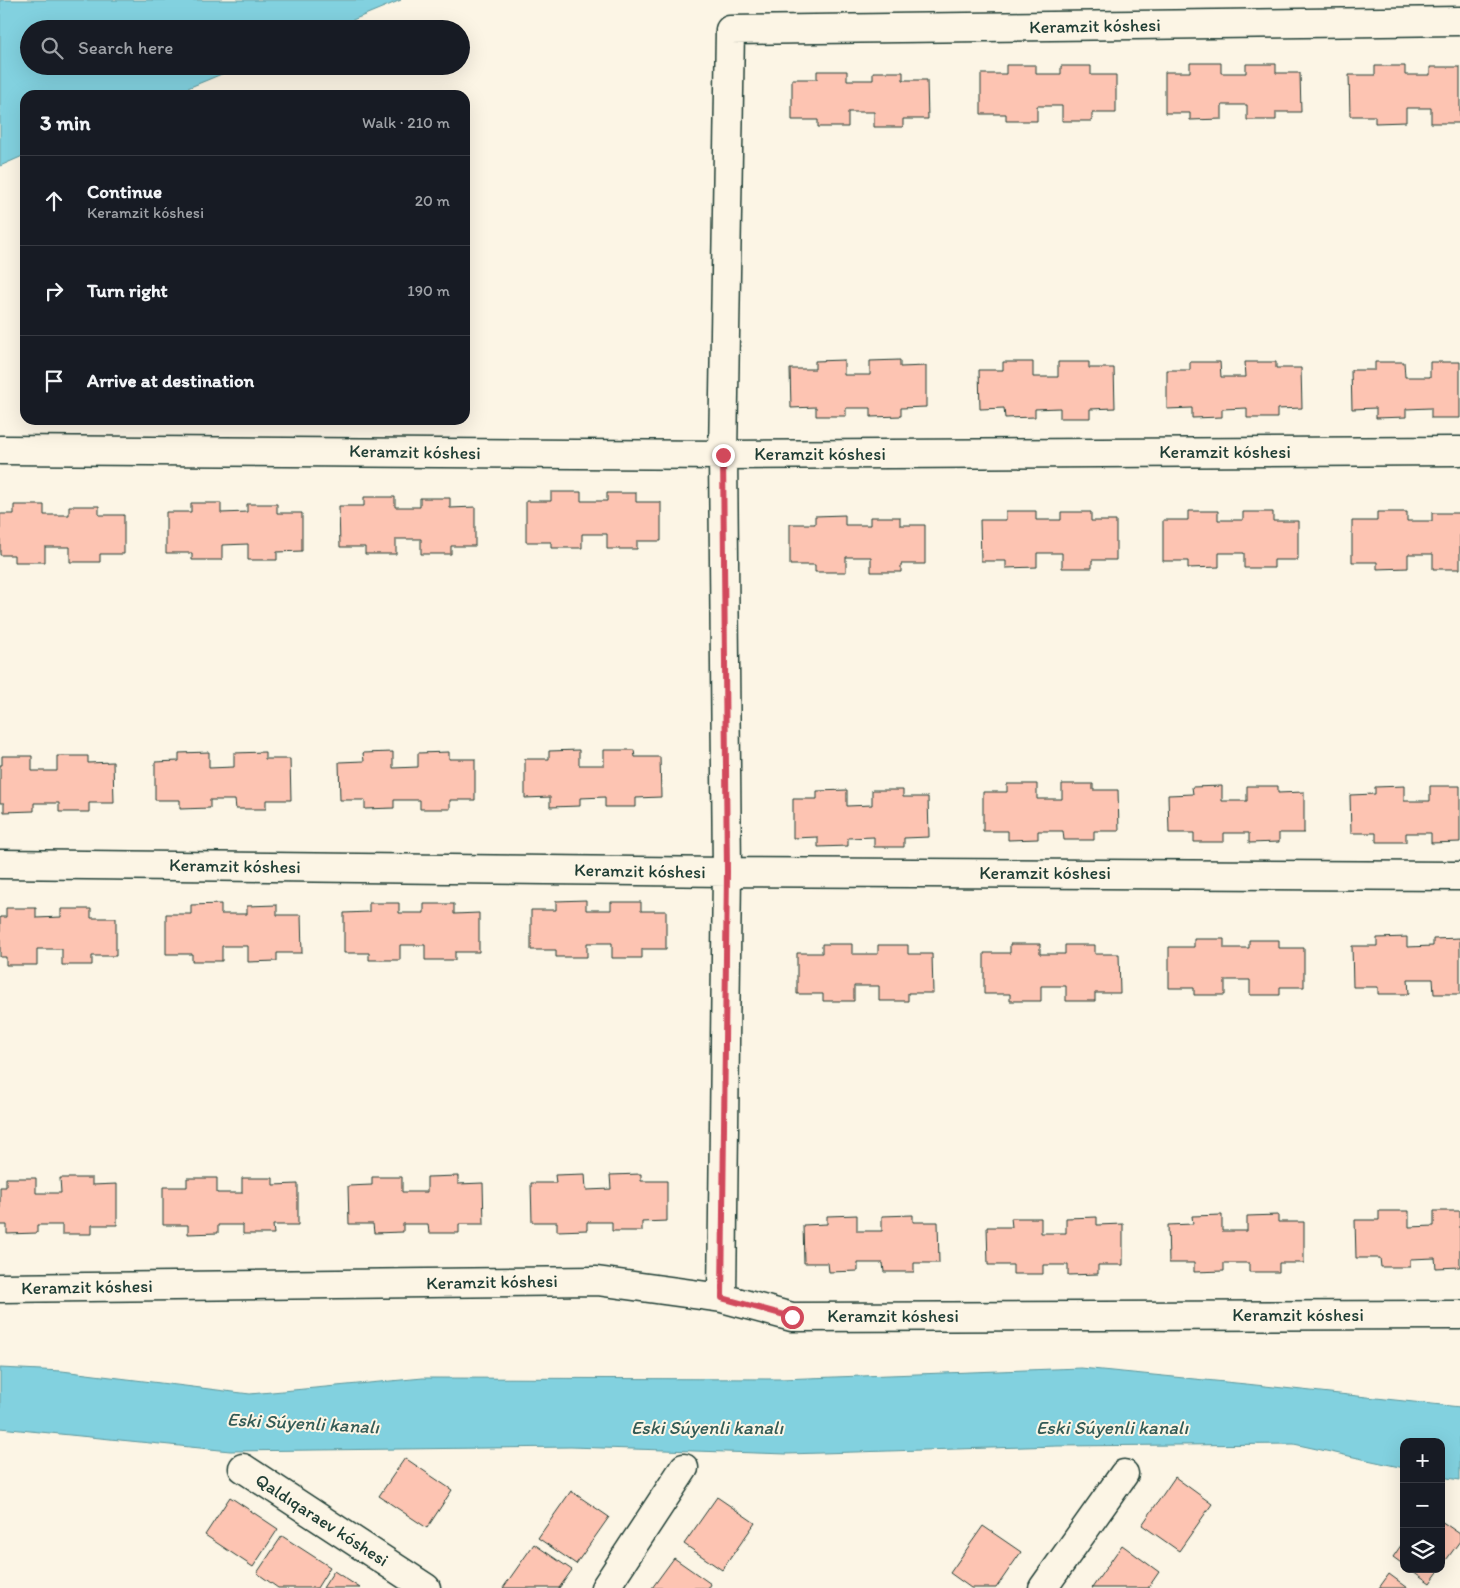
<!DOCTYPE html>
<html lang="en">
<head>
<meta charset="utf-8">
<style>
	:root { --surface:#171b24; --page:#242831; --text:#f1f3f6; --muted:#9ea1a6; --line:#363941 }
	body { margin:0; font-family:Itim,sans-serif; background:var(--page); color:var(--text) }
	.controls { position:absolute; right:15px; bottom:15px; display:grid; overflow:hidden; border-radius:10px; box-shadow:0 5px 20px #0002 }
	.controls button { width:45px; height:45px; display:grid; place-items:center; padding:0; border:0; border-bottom:1px solid var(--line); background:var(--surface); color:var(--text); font:25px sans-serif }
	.stop { position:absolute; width:15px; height:15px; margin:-11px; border:4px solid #d1495b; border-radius:50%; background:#fff }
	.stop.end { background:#d1495b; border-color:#fff; box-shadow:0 1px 5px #0008 }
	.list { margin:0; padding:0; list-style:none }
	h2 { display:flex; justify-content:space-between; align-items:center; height:65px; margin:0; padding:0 20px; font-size:21px }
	h2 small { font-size:16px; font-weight:400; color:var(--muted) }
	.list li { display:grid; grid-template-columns:32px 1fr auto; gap:15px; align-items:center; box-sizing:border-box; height:90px; padding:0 20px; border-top:1px solid var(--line) }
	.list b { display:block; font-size:19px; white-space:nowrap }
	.list p { margin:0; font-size:16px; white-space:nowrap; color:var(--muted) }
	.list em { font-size:16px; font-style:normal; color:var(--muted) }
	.icon { flex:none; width:28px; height:28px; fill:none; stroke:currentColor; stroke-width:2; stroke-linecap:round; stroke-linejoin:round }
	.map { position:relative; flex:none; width:1460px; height:1588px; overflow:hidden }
	.search { position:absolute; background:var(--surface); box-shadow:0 5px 20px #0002; left:20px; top:20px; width:450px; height:55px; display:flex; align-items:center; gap:12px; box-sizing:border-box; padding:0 18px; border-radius:28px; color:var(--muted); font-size:19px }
	.panel { position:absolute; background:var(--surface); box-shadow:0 5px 20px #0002; left:20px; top:90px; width:450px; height:335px; border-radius:15px }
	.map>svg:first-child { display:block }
</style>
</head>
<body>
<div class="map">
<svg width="1460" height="1588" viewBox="0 0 1460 1588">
	<rect width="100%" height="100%" fill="#fcf5e5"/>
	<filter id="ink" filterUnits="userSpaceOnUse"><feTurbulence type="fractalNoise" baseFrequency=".02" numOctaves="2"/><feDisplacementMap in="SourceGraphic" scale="10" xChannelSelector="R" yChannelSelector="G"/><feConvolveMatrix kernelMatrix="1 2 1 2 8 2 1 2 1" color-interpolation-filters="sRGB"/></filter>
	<g filter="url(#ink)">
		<path fill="#82d1df" stroke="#5a969b" d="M 0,0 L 401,0 L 331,29 L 29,29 L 29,66 L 241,66 L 171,95 L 25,95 L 25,155 L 0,166 Z
			M 0,1368 L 62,1371 L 250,1394 L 423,1378 L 780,1379 L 1081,1368 L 1246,1384 L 1460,1407 L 1460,1480 L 1441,1477 L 1441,1442 L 1404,1442 L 1404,1468 L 1294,1444 L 1058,1446 L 787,1454 L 571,1447 L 230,1451 L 0,1428 Z"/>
		<path fill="#fdc4b2" stroke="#1f3d34" d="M 1190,63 L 1221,63 L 1221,73 L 1246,73 L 1246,64 L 1276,64 L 1276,73 L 1300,73 L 1301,112 L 1276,112 L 1276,120 L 1247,120 L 1247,105 L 1222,105 L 1222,119 L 1190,120 L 1190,113 L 1165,113 L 1165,72 L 1190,72 Z
			M 1006,65 L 1036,65 L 1036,74 L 1061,74 L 1061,66 L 1091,66 L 1091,75 L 1116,75 L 1116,113 L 1092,113 L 1092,121 L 1062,121 L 1062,106 L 1037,106 L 1037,121 L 1006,121 L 1006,114 L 981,114 L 981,74 L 1006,74 Z
			M 1375,66 L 1405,66 L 1405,75 L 1430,75 L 1430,67 L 1460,67 L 1460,123 L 1431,123 L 1431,108 L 1406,108 L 1406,122 L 1375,123 L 1375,116 L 1350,116 L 1349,75 L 1375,75 Z
			M 817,71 L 847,71 L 847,80 L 873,80 L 873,72 L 903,72 L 903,80 L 927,80 L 928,119 L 903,119 L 903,127 L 874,127 L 874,112 L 848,112 L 848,127 L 818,127 L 818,120 L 792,120 L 792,79 L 817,79 Z
			M 844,360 L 844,375 L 870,375 L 870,361 L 900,360 L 900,367 L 926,366 L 926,407 L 901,408 L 901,416 L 871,417 L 871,408 L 846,408 L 846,416 L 816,416 L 816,407 L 791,408 L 790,369 L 815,369 L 815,361 Z
			M 1003,362 L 1033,362 L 1033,377 L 1058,377 L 1058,362 L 1089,362 L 1089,368 L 1114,368 L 1115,408 L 1090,409 L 1090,418 L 1060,418 L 1060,408 L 1035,409 L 1035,417 L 1005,418 L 1004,408 L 980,409 L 979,370 L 1003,370 Z
			M 1190,362 L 1220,362 L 1221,377 L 1246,377 L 1245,362 L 1276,362 L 1276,368 L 1301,368 L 1302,408 L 1277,409 L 1277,418 L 1247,418 L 1247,408 L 1222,409 L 1222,417 L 1192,418 L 1192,408 L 1167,409 L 1167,370 L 1190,370 Z
			M 1375,362 L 1404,362 L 1405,377 L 1430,377 L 1430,362 L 1460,362 L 1460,418 L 1431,418 L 1431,408 L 1406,409 L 1406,417 L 1376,418 L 1376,408 L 1352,409 L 1351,370 L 1375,370 Z
			M 551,492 L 581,492 L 581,501 L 607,501 L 607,493 L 636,493 L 636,502 L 661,502 L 661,541 L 637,541 L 637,549 L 607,549 L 607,534 L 582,534 L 582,548 L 551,548 L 551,542 L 526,542 L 526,501 L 551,501 Z
			M 364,497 L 395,497 L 395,507 L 420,507 L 420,498 L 450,498 L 450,508 L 475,507 L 475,546 L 451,546 L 451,554 L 421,554 L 421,539 L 396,539 L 396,554 L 365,554 L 365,547 L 340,547 L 339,506 L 364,506 Z
			M 191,503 L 221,503 L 221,513 L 247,512 L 247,504 L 277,504 L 277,513 L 302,513 L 302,551 L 277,552 L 277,560 L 248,560 L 248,544 L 222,545 L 222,560 L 192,560 L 192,553 L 166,553 L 166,512 L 191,512 Z
			M 14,505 L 44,505 L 44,515 L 69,515 L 69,506 L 99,506 L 99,515 L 124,515 L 124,554 L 100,554 L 100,562 L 70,562 L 70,547 L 45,547 L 45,562 L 14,562 L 14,555 L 0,555 L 0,514 L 14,514 Z
			M 1006,511 L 1036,511 L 1036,520 L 1061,520 L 1061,512 L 1091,512 L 1091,521 L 1116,521 L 1116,560 L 1092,560 L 1092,568 L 1062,568 L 1062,553 L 1037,553 L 1037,567 L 1006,568 L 1006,561 L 981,561 L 980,520 L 1006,520 Z
			M 1188,511 L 1218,511 L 1218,520 L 1243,520 L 1243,512 L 1273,512 L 1273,521 L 1298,521 L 1298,560 L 1274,560 L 1274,568 L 1244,568 L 1244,553 L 1219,553 L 1219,567 L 1188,568 L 1188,561 L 1163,561 L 1163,520 L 1188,520 Z
			M 1377,512 L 1407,512 L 1407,521 L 1432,521 L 1432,513 L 1460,513 L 1460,569 L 1433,569 L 1433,554 L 1408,554 L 1408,568 L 1377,569 L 1377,562 L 1352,562 L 1352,521 L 1377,521 Z
			M 845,515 L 845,525 L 870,525 L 870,517 L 900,517 L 900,525 L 925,525 L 925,564 L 901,564 L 901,572 L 871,572 L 871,557 L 846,557 L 846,572 L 815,572 L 815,565 L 790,565 L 790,524 L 815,524 L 815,516 Z
			M 579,750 L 579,765 L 604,765 L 604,750 L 634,750 L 635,757 L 660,757 L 661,797 L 636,798 L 636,807 L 605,807 L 605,797 L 580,798 L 580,806 L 550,807 L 550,797 L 525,798 L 525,759 L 549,759 L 549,751 Z
			M 209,752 L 209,768 L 234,767 L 234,753 L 265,752 L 265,759 L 290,759 L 291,800 L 266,800 L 266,809 L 236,809 L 235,800 L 210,800 L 210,808 L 180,809 L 180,800 L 155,800 L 155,762 L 179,761 L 179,753 Z
			M 393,752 L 393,768 L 418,767 L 418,753 L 449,752 L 449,759 L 475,759 L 475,800 L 450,800 L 450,809 L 420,809 L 420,800 L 394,800 L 394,808 L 365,809 L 365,800 L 340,800 L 339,762 L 364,761 L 363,753 Z
			M 2,756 L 32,756 L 32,771 L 57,771 L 57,756 L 88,756 L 88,763 L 113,762 L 114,803 L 89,803 L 89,812 L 59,812 L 59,803 L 34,803 L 34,811 L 4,812 L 4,803 L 0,803 L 0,765 L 2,765 Z
			M 1007,784 L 1037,784 L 1037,799 L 1062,799 L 1062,784 L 1093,784 L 1093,790 L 1118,790 L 1119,831 L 1094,831 L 1094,840 L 1064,840 L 1063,831 L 1038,831 L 1038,839 L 1008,840 L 1008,831 L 983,831 L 983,792 L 1007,792 Z
			M 1222,786 L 1222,801 L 1247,801 L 1247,786 L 1278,786 L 1278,793 L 1304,792 L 1304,833 L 1279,833 L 1279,842 L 1249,843 L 1249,833 L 1224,833 L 1224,842 L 1194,842 L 1194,833 L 1169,833 L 1168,795 L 1193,794 L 1192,787 Z
			M 1404,786 L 1404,801 L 1430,801 L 1430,786 L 1460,786 L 1460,842 L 1431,843 L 1431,833 L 1406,833 L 1406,842 L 1376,842 L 1376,833 L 1351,833 L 1350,795 L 1375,794 L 1375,787 Z
			M 847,790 L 847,806 L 872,805 L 872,790 L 903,790 L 903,797 L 928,797 L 929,837 L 904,838 L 904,847 L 874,847 L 874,837 L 848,838 L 848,846 L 818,847 L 818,837 L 793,838 L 793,799 L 817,799 L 817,791 Z
			M 586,900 L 586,910 L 611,910 L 611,902 L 641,902 L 641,911 L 666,911 L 666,949 L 642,949 L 642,958 L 612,958 L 612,943 L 587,943 L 587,957 L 556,957 L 556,950 L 531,950 L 531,910 L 556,910 L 556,901 Z
			M 369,903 L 399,903 L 399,913 L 424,913 L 424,904 L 454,904 L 454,914 L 479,913 L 479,952 L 455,952 L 455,960 L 425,960 L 425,945 L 400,945 L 400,960 L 369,960 L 369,953 L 344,953 L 344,913 L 369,912 Z
			M 221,904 L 221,914 L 247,914 L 247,906 L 277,905 L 277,915 L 301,915 L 302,953 L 277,953 L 277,961 L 248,962 L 248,946 L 222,946 L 222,961 L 192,961 L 192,954 L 166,954 L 166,914 L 191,914 L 191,905 Z
			M 6,908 L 36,908 L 36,918 L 61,917 L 61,909 L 91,909 L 91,918 L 116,918 L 116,956 L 92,956 L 92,965 L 62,965 L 62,949 L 37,949 L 37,965 L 6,965 L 6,957 L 0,957 L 0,917 L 6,917 Z
			M 1407,937 L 1407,947 L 1433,946 L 1433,939 L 1460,938 L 1460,994 L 1434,994 L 1433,979 L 1408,979 L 1409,994 L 1378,994 L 1378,987 L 1353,987 L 1352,946 L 1377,946 L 1377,938 Z
			M 1194,939 L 1224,939 L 1224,948 L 1249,948 L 1249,940 L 1279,940 L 1279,948 L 1304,948 L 1304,987 L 1280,987 L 1280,995 L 1250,995 L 1250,980 L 1225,980 L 1225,995 L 1194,995 L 1194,988 L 1169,988 L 1169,947 L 1194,947 Z
			M 822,944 L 852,944 L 852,954 L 878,954 L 878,945 L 908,945 L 908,954 L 932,954 L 933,993 L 908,993 L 908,1001 L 879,1001 L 879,986 L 854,986 L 854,1001 L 823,1001 L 823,994 L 797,994 L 797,953 L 822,953 Z
			M 1010,944 L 1040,944 L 1040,954 L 1065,954 L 1065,945 L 1095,945 L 1095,954 L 1119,954 L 1120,993 L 1095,993 L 1095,1001 L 1066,1001 L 1066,986 L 1041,986 L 1041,1001 L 1010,1001 L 1010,994 L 984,994 L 984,953 L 1010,953 Z
			M 585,1174 L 586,1190 L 611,1189 L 610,1175 L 641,1174 L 641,1181 L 667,1181 L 667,1221 L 642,1222 L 642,1231 L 612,1231 L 612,1222 L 587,1222 L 587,1230 L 557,1231 L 557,1222 L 532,1222 L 531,1183 L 556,1183 L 555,1175 Z
			M 458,1176 L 458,1184 L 483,1183 L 484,1224 L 459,1224 L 459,1233 L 429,1233 L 428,1224 L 403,1224 L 403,1232 L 374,1233 L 373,1224 L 349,1224 L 348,1186 L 372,1185 L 372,1177 L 402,1177 L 402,1192 L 427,1192 L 427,1177 Z
			M 6,1178 L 36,1178 L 36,1193 L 61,1193 L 60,1178 L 92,1178 L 92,1185 L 117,1184 L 117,1225 L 92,1225 L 92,1234 L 62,1234 L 62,1225 L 37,1225 L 37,1233 L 7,1234 L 7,1225 L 0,1225 L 0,1187 L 6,1187 Z
			M 187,1178 L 217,1178 L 217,1193 L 242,1193 L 242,1178 L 273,1178 L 273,1185 L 298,1184 L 298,1225 L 273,1225 L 274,1234 L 243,1234 L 243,1225 L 218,1225 L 218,1233 L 188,1234 L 188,1225 L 163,1225 L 163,1187 L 187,1187 Z
			M 1379,1211 L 1409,1211 L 1409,1227 L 1434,1226 L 1434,1211 L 1460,1211 L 1460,1267 L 1436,1268 L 1435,1258 L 1410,1259 L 1410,1267 L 1381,1267 L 1380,1258 L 1356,1258 L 1355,1220 L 1379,1220 Z
			M 857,1215 L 857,1231 L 882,1231 L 882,1216 L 913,1215 L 913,1222 L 938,1222 L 939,1263 L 914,1263 L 914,1272 L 884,1272 L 883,1263 L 858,1263 L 858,1271 L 829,1272 L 828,1263 L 804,1263 L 803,1225 L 827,1224 L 827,1216 Z
			M 1222,1215 L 1222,1231 L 1247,1231 L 1247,1216 L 1278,1215 L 1278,1222 L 1304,1222 L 1304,1263 L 1279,1263 L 1279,1272 L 1249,1272 L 1249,1263 L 1224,1263 L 1224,1271 L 1194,1272 L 1194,1263 L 1169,1263 L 1168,1225 L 1193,1224 L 1192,1216 Z
			M 1097,1217 L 1097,1225 L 1123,1224 L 1123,1265 L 1098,1265 L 1098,1274 L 1068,1275 L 1068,1265 L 1043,1265 L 1043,1274 L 1013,1274 L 1013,1265 L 988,1265 L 987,1227 L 1012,1227 L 1011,1218 L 1041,1218 L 1041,1233 L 1066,1233 L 1066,1218 Z
			M 405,1458 L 452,1490 L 427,1528 L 379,1496 Z
			M 1175,1477 L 1212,1504 L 1179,1551 L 1142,1525 Z
			M 571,1491 L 609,1517 L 576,1564 L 538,1538 Z
			M 230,1497 L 278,1529 L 253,1567 L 205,1535 Z
			M 717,1497 L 755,1523 L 722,1570 L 684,1544 Z
			M 1441,1521 L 1460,1534 L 1460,1541 L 1441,1567 Z
			M 983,1526 L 1021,1552 L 996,1588 L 971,1588 L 950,1573 Z
			M 282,1536 L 330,1567 L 317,1588 L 278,1588 L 257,1573 Z
			M 1404,1541 L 1404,1565 L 1393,1557 Z
			M 534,1544 L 572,1570 L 559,1588 L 503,1588 Z
			M 1122,1545 L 1159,1572 L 1148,1588 L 1092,1588 Z
			M 674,1558 L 711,1584 L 709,1588 L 652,1588 Z
			M 1410,1569 L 1440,1569 L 1430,1583 Z
			M 334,1571 L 360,1588 L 323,1588 Z
			M 1389,1574 L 1408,1588 L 1379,1588 Z"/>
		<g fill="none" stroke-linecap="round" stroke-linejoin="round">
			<g stroke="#1f3d34" stroke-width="31">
				<path id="minor" d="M 0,450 L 723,455 L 1460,451
					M 0,864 L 727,872 L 1460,876
					M 0,1288 L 597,1281 L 722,1298 L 792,1317 L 1460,1315
					M 722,1298 L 727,872 L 723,455 L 730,30 L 1460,21
					M 243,1468 L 426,1588
					M 605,1588 L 684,1468
					M 1043,1588 L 1124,1474"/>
			</g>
			<use href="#minor" stroke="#fcf5e5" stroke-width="28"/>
		</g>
	</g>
	<g fill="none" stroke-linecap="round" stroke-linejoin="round" filter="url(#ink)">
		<path stroke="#d1495b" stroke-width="6" d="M 723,455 L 727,872 L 722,1298 L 792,1317"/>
	</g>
	<g text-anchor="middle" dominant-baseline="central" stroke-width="4" stroke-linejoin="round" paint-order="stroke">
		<g font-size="18" fill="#1f3d34" stroke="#fcf5e5">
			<text transform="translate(1095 26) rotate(-1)">Keramzit kóshesi</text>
			<text transform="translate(415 452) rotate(1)">Keramzit kóshesi</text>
			<text x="1225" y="452">Keramzit kóshesi</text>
			<text x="820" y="454">Keramzit kóshesi</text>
			<text transform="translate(235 866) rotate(1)">Keramzit kóshesi</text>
			<text transform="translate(640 871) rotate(1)">Keramzit kóshesi</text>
			<text x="1045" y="873">Keramzit kóshesi</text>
			<text transform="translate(492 1282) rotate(-1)">Keramzit kóshesi</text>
			<text transform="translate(87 1287) rotate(-1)">Keramzit kóshesi</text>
			<text x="1298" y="1315">Keramzit kóshesi</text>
			<text x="893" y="1316">Keramzit kóshesi</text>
			<text transform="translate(322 1520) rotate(33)">Qaldıqaraev kóshesi</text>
		</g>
		<g font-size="19" font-style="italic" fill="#335b56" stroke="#fcf5e5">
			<text transform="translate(303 1423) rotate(3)">Eski Súyenli kanalı</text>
			<text x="707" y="1427">Eski Súyenli kanalı</text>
			<text x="1112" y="1427">Eski Súyenli kanalı</text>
		</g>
	</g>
</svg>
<div class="controls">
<button>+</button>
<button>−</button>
<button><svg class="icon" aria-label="layers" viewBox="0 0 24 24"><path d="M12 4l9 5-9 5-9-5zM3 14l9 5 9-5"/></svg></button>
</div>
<div class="stop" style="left:792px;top:1317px"></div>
<div class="stop end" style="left:723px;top:455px"></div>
<div class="search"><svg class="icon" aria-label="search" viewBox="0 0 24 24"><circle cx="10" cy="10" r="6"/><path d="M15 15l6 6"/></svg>Search here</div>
<section class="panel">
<h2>3 min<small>Walk · 210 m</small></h2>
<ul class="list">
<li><svg class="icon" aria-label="ahead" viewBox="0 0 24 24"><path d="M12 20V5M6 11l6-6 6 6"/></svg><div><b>Continue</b><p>Keramzit kóshesi</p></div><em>20 m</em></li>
<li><svg class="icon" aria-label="right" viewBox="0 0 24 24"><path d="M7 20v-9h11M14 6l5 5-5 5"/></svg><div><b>Turn right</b></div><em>190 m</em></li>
<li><svg class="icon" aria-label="arrive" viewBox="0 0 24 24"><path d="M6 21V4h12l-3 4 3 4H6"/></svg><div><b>Arrive at destination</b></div></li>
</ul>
</section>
</div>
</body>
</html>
